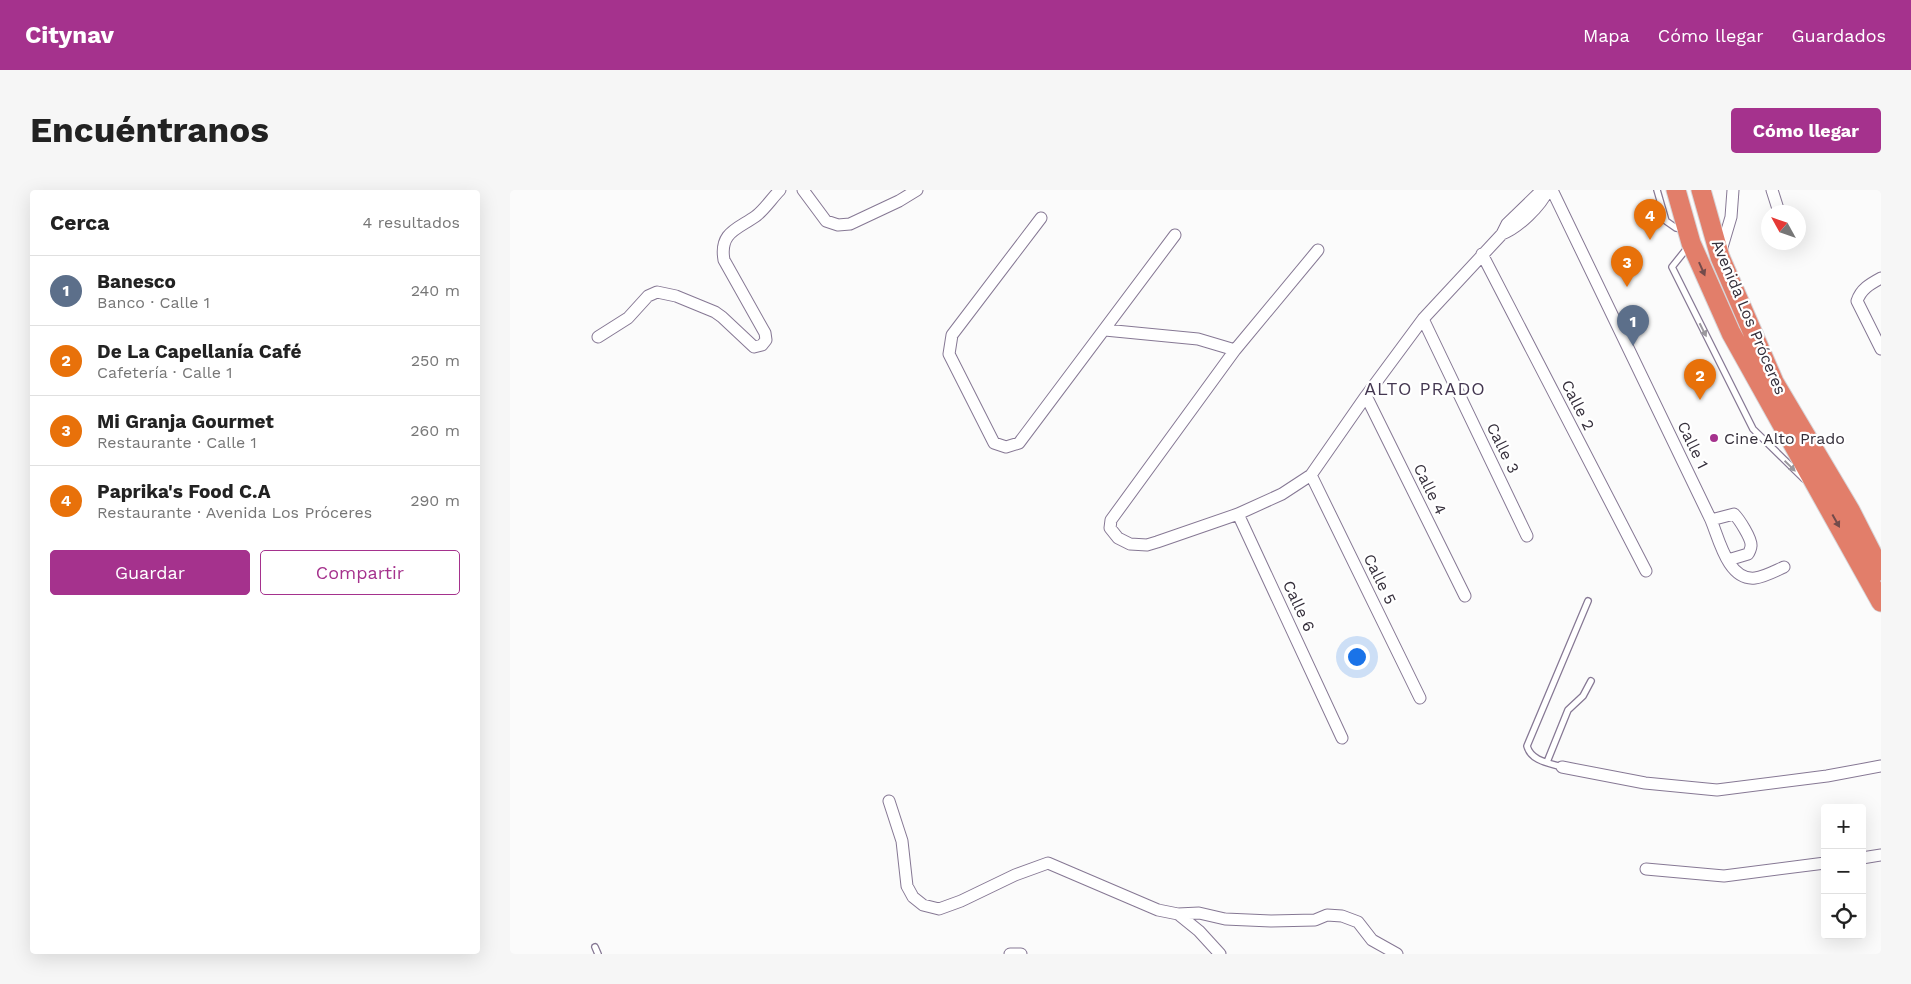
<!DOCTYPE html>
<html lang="es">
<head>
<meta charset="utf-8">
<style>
	:root { --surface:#fff; --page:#f6f6f6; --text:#222; --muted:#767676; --line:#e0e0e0; --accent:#a5328d }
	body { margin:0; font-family:"Work Sans",sans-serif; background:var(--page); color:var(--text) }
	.controls { position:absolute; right:15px; bottom:15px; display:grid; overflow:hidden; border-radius:5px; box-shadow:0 5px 20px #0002 }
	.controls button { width:45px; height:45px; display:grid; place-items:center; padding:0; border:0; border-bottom:1px solid var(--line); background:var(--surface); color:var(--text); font:25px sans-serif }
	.compass { position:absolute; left:1251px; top:15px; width:45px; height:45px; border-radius:50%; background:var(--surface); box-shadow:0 5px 20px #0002; rotate:310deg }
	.you { position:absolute; left:846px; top:466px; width:18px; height:18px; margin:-12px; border:4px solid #fff; border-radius:50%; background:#1a73e8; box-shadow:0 0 0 8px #1a73e833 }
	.badge { display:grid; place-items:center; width:32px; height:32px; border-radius:50%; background:var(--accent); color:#fff; font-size:16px; font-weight:700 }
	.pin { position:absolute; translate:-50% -41px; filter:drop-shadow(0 1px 2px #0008) }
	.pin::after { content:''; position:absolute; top:26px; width:18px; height:15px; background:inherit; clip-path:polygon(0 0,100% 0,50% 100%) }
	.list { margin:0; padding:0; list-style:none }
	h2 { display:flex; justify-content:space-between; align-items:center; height:65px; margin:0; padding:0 20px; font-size:21px }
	h2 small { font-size:16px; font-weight:400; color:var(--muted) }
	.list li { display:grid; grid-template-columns:32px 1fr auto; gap:15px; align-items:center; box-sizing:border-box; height:70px; padding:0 20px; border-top:1px solid var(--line) }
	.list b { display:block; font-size:19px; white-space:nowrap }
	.list p { margin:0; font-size:16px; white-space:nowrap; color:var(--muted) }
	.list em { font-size:16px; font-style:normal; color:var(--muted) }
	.actions { display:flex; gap:10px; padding:15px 20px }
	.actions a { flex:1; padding:11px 0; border:1px solid var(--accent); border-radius:5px; text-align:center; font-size:18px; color:var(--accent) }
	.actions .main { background:var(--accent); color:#fff }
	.icon { flex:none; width:28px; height:28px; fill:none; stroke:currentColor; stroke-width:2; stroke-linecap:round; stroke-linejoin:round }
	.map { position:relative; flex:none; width:1371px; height:764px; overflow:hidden; border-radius:5px }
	header { display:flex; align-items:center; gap:30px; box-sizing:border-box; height:70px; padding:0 25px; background:var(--accent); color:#fff }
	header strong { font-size:24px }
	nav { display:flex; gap:28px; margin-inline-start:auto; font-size:18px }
	.intro { display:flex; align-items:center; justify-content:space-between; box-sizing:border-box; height:120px; padding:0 30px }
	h1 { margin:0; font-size:35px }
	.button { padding:12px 22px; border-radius:5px; background:var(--accent); color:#fff; font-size:18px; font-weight:700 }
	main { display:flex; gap:30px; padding:0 30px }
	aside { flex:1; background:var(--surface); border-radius:5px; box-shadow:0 5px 20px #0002 }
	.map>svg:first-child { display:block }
</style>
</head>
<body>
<header>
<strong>Citynav</strong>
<nav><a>Mapa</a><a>Cómo llegar</a><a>Guardados</a></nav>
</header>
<div class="intro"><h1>Encuéntranos</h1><a class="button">Cómo llegar</a></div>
<main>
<aside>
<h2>Cerca<small>4 resultados</small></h2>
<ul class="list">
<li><span class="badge" style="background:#5c6f8a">1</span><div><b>Banesco</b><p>Banco · Calle 1</p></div><em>240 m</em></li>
<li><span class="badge" style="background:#e8710a">2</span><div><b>De La Capellanía Café</b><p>Cafetería · Calle 1</p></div><em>250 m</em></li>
<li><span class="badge" style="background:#e8710a">3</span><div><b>Mi Granja Gourmet</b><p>Restaurante · Calle 1</p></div><em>260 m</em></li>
<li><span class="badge" style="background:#e8710a">4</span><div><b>Paprika's Food C.A</b><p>Restaurante · Avenida Los Próceres</p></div><em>290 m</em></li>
</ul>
<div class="actions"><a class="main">Guardar</a><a>Compartir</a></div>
</aside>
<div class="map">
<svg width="1371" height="764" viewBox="0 0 1371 764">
	<rect width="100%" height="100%" fill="#fbfbfb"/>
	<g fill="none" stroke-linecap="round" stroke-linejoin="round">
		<g stroke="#867894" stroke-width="8">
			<path id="service" d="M 1147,0 L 1156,31 L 1166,38 L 1174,39
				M 1178,57 L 1162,77 L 1243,239 L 1294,289
				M 1037,572 L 1058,520 L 1073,506 L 1081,491
				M 1052,577 C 1039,573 1021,571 1017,556 L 1078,411
				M 85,757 L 88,764"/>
		</g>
		<g stroke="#867894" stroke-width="13">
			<path id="minor" d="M 293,0 L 316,31 L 328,35 L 340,34 L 389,11 L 407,0
				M 1042,0 L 1201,330 L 1224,324 C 1229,329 1242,349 1241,356 C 1241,358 1239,363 1238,364 L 1218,370
				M 1262,0 L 1269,22
				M 531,28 L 442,145 L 439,164 L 484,253 L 496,257 L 509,253 L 665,45
				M 992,44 C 1008,38 1031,16 1038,0
				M 972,64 L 1136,381
				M 1210,64 L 1221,27 L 1223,0
				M 1371,88 C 1360,94 1351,99 1347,111 L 1371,159
				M 913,129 L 1017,346
				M 595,140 L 688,149 L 725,160 L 601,330 L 600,338 L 608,348 L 620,354 L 637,355 L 647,352 L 728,324 L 772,304 L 801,285 L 856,206 L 913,129 L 992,44 L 997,34 L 1032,0
				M 88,147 L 118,128 L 138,106 L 147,102 L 166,106 L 205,122 L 212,127 L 244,157 L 252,155 L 256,150 L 255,143 L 214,70 C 209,42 228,39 246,26 C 255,19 262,8 270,0
				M 725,160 L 808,60
				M 856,206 L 955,406
				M 801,285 L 910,508
				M 728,324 L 832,548
				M 1201,330 C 1209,349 1218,391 1245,388 C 1254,387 1265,381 1274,377
				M 1052,577 L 1135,593 L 1207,600 L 1317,586 L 1371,576
				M 379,611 L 392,651 L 397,696 L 403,707 L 413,715 L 429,719 L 451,711 L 505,685 L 538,673 L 648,720 L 668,724 L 689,723 L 715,729 L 761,731 L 805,730 L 817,725 L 832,726 L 848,732 L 862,750 L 887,764
				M 1352,668 L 1371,665
				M 1136,679 L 1214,686 L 1315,673
				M 668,724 L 689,741 L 710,764
				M 500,764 L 511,764"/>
		</g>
		<g stroke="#d7d5d8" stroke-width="21">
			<path id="trunk" d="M 1166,0 L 1181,53 L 1221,143 L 1371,412
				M 1191,0 L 1210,67 L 1264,192 L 1340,320 L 1371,381"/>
		</g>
		<use href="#service" stroke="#fff" stroke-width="5.5"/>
		<use href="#minor" stroke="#fff" stroke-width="11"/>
		<use href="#trunk" stroke="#e27e6a" stroke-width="19"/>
	</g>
	<defs><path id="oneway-solid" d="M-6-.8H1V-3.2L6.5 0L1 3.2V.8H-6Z" transform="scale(1.25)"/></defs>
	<g fill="#724b4b">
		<use href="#oneway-solid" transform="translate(1192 79) rotate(66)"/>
		<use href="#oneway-solid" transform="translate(1326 331) rotate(61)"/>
	</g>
	<g fill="#9a979d">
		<use href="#oneway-solid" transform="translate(1193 140) rotate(63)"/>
		<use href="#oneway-solid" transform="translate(1280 276) rotate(44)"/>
	</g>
	<circle fill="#a5328d" stroke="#fff" stroke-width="2" cx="1204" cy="248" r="5"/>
	<g text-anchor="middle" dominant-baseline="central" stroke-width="4.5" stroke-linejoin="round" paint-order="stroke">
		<g font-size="16" fill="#352f3b" stroke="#fff">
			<text transform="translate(1239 127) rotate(67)">Avenida Los Próceres</text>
			<text transform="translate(1068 215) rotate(63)">Calle 2</text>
			<text transform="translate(1183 255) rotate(64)">Calle 1</text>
			<text transform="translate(993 258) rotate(64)">Calle 3</text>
			<text transform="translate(920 299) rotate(64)">Calle 4</text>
			<text transform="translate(870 389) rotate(64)">Calle 5</text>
			<text transform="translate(789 416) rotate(65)">Calle 6</text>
		</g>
		<g font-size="16" fill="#352f3b" stroke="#fff" text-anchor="start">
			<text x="1214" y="248">Cine Alto Prado</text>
		</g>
		<g font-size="18" letter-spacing="1" fill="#443751" stroke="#fff">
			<text x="915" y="198">ALTO PRADO</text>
		</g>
	</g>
</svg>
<div class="controls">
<button>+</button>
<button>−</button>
<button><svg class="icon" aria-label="locate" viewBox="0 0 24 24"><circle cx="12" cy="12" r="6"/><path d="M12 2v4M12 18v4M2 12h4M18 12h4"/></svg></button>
</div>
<svg class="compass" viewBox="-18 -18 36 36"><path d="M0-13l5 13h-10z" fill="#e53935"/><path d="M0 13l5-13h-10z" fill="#767676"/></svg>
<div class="you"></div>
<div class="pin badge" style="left:1123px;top:156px;background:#5c6f8a">1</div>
<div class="pin badge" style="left:1190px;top:210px;background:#e8710a">2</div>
<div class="pin badge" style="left:1117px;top:97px;background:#e8710a">3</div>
<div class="pin badge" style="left:1140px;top:50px;background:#e8710a">4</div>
</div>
</main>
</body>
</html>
